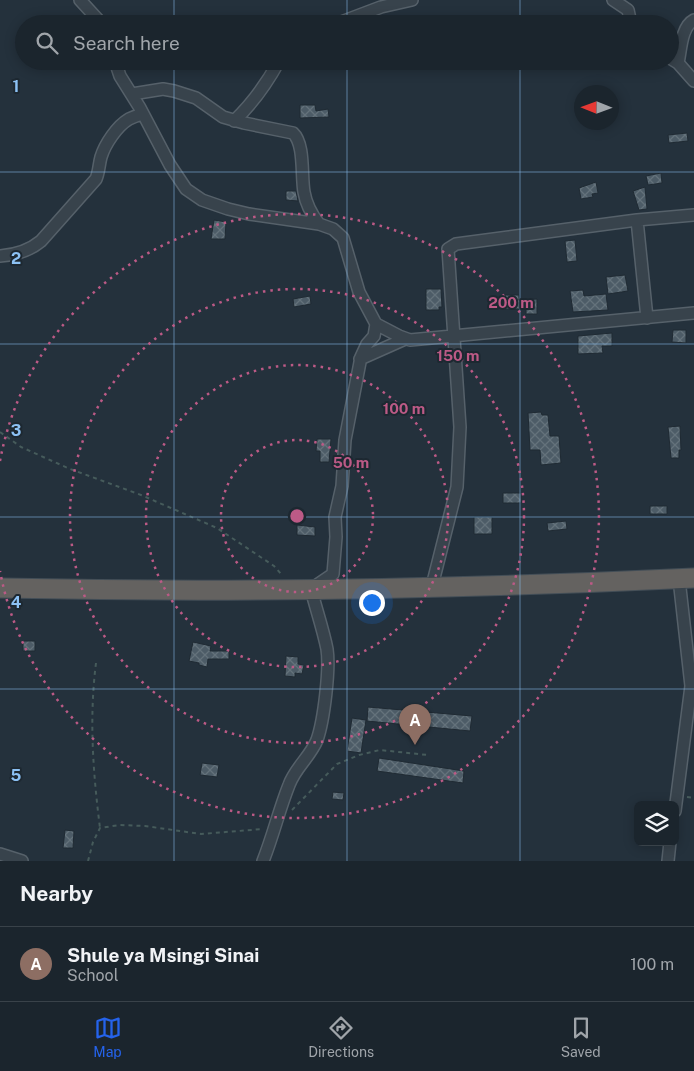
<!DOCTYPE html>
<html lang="en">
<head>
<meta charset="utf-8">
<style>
	:root { --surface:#1b252d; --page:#283139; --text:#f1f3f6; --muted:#a0a5aa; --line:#394249; --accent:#2563eb }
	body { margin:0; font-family:"Public Sans",sans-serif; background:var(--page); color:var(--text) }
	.controls { position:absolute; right:15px; bottom:15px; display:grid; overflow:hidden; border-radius:8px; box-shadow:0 2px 12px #0003 }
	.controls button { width:45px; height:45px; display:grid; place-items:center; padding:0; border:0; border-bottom:1px solid var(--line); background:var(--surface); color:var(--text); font:25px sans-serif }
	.compass { position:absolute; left:574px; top:85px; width:45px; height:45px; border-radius:50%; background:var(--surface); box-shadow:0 2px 12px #0003; rotate:271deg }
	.you { position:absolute; left:371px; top:602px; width:18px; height:18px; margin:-12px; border:4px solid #fff; border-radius:50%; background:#1a73e8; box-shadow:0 0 0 8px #1a73e833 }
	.badge { display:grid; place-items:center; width:32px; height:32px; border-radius:50%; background:var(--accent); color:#fff; font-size:16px; font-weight:700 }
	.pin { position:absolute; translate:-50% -41px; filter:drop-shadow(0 1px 2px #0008) }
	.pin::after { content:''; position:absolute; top:26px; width:18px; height:15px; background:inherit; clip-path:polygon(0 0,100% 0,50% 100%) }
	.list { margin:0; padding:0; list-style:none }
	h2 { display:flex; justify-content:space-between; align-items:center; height:65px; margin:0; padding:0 20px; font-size:21px }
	h2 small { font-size:16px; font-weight:400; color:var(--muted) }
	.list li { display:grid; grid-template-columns:32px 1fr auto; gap:15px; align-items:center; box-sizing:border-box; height:75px; padding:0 20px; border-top:1px solid var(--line) }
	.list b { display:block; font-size:19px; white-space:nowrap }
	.list p { margin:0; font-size:16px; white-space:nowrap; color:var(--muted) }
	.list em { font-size:16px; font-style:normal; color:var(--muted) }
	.icon { flex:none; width:28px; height:28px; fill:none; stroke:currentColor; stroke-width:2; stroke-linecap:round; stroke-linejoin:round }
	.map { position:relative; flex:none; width:694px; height:861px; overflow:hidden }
	.search { position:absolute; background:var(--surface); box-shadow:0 2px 12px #0003; left:15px; right:15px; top:15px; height:55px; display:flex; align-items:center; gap:12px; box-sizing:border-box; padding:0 18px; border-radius:28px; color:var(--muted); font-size:19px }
	.sheet { height:140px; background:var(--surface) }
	nav { display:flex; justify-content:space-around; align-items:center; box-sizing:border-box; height:70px; border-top:1px solid var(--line); background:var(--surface); font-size:14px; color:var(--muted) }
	nav a { display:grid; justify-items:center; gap:2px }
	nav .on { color:var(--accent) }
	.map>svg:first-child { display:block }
</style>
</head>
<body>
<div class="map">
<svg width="694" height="861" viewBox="0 0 694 861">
	<defs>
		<pattern id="building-cross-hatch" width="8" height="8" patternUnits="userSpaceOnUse" patternTransform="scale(1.25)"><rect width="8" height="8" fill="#4d5c67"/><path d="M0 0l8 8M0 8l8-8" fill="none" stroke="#64727b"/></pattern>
	</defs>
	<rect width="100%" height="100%" fill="#24313c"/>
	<path fill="url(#building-cross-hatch)" stroke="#1f2a33" d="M 300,105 L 315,105 L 316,111 L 328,109 L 329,117 L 300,118 Z
		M 687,133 L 688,141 L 669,143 L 668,135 Z
		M 661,173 L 662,183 L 648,185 L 646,176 Z
		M 596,182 L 598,193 L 592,194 L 593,197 L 581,199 L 579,188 Z
		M 645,187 L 647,209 L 639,210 L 633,191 Z
		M 286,191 L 296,191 L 298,201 L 286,200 Z
		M 214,220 L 226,222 L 225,239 L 211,239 Z
		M 575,240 L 577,261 L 567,262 L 565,241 Z
		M 625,275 L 628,291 L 608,294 L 606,277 Z
		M 426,289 L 441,289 L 442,307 L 439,307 L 439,310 L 426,310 Z
		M 583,290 L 584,296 L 606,294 L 608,310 L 573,312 L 570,291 Z
		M 505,295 L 519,295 L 519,300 L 537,299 L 537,314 L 526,314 L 526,309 L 505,309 Z
		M 310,296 L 311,304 L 294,307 L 293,299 Z
		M 673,330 L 686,330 L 686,343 L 672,342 Z
		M 612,333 L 612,346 L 602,346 L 603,353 L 578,354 L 578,336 Z
		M 541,412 L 542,415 L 548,415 L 550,436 L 559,436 L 561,463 L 541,465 L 540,450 L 530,450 L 528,413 Z
		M 680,426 L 681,450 L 679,450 L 679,458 L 671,458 L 668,427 Z
		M 317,439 L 331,439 L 329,462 L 320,462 L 320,451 L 316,451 Z
		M 503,493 L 521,493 L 521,503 L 503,503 Z
		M 650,506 L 667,506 L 667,514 L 650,514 Z
		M 474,517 L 492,517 L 492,534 L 474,534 Z
		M 566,521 L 567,529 L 548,531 L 547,523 Z
		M 297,525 L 315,527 L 315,536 L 297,535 Z
		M 23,641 L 35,641 L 35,651 L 23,651 Z
		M 193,642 L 211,646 L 210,651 L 229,651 L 229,659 L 208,659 L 207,667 L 199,665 L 199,663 L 189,661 Z
		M 286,656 L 298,657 L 298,664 L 304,665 L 302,674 L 295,673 L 295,677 L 285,676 Z
		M 368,707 L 472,716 L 470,731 L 367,721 Z
		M 352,718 L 366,720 L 361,753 L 347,751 Z
		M 379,758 L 464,771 L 463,783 L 377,771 Z
		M 202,763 L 219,765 L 217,777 L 200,775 Z
		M 333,792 L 344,793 L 343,800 L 332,799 Z
		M 65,830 L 74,831 L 73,848 L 63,848 Z"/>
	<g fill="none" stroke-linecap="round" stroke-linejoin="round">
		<g stroke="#56616a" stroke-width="14">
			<path id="minor" d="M 80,0 L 102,24
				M 613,0 L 628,10 L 631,24
				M 336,24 L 381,7 L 412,0
				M 670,58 L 678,63 L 694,81
				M 115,61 L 120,76 L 140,108 L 170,165 L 186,189 L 202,200 L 228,209 L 249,214 L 319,224 L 333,229 L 343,238 L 359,292 L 376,324 L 399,336 L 410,340 L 442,337 L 694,313
				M 678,63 C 681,50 681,27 694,20
				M 132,94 L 163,89 L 174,91 L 196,98 L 223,117 L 244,123 L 293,133 C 305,144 301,176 304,192 C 306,204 312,215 319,224
				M 234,121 C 252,104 267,83 279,61
				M 637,220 L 647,318
				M 0,256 C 16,255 29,251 41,241 L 96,179 C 99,172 99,164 101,157 C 105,144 117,126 129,119 C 133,117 139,115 143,114
				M 360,359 L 405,339
				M 432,586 L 457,487 L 460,427 L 448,249 L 456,244 L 637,220 L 694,215
				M 675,811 L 691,686 L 679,579
				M 0,854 L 22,861
				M 263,861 C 273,836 279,810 289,785 C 295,768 310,757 317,740 C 324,720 330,669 327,649 C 323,629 316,609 311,589 L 333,574 L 336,537 L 335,517 L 342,486 L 345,440 L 361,357 L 367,344 L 374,336 L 376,324
				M 668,861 L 670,842"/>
		</g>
		<g stroke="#434e57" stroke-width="21">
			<path id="trunk" d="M 0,588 C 231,593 463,589 694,578"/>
		</g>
		<path stroke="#465b5b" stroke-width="2" stroke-dasharray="4 4" stroke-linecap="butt" d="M 0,432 L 21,447 L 70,469 L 141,495 L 217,528 L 274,566 L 282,575
			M 96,663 C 89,718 93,773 100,828
			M 687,797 L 694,798
			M 292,810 L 337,764 L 359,755 L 380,750 L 428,755
			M 88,861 L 93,842 L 100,828 L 119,825 L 145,826 L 201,834 L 263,829"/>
		<use href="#minor" stroke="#38434c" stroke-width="11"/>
		<use href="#trunk" stroke="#646260" stroke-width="19"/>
	</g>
	<path fill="none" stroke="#8cc1f4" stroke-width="1" stroke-opacity="0.55" d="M 174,0 L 174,24M 347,0 L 347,24M 520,0 L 520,24M 174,61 L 174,861M 347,61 L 347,861M 520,61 L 520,861M 0,172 L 694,172M 0,344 L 694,344M 0,517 L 694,517M 0,689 L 694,689"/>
	<g fill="none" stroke="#bc5a86" stroke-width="2.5" stroke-dasharray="2.5 5">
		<circle cx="297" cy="516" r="76"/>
		<circle cx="297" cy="516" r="151"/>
		<circle cx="297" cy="516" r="227"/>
		<path d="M0 461A302 302 0 1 1 0 571"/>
	</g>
	<g font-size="16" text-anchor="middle" font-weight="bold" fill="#8cc1f4" stroke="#1d2831" stroke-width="4" stroke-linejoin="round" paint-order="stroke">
		<text x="16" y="92">1</text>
		<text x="16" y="264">2</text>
		<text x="16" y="436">3</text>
		<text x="16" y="608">4</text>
		<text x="16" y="781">5</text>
	</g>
	<circle cx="297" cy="516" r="8" fill="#bc5a86" stroke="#1d2831" stroke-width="2.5"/>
	<g font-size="15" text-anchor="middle" font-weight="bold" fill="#bc5a86" stroke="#1d2831" stroke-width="4" stroke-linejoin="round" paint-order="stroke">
		<text x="511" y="308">200 m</text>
		<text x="458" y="361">150 m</text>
		<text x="404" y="414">100 m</text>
		<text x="351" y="468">50 m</text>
	</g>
</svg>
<div class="controls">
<button><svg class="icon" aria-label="layers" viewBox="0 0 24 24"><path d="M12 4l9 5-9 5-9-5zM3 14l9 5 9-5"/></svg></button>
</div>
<svg class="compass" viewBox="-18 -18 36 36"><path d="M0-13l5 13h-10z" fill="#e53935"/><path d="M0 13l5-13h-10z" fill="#a0a5aa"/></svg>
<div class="you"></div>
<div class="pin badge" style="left:415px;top:745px;background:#8d6e63">A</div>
<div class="search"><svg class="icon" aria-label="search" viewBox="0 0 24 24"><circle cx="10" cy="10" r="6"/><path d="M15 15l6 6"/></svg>Search here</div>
</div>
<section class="sheet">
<h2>Nearby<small></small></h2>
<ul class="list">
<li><span class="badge" style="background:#8d6e63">A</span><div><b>Shule ya Msingi Sinai</b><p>School</p></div><em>100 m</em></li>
</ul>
</section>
<nav>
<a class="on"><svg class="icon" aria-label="map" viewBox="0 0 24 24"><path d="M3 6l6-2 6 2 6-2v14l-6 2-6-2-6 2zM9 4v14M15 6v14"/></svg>Map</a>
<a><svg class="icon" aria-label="directions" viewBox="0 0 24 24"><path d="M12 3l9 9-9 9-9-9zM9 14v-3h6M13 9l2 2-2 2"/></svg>Directions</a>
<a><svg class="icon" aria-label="saved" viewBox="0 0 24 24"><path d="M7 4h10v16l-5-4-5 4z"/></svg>Saved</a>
</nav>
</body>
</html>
